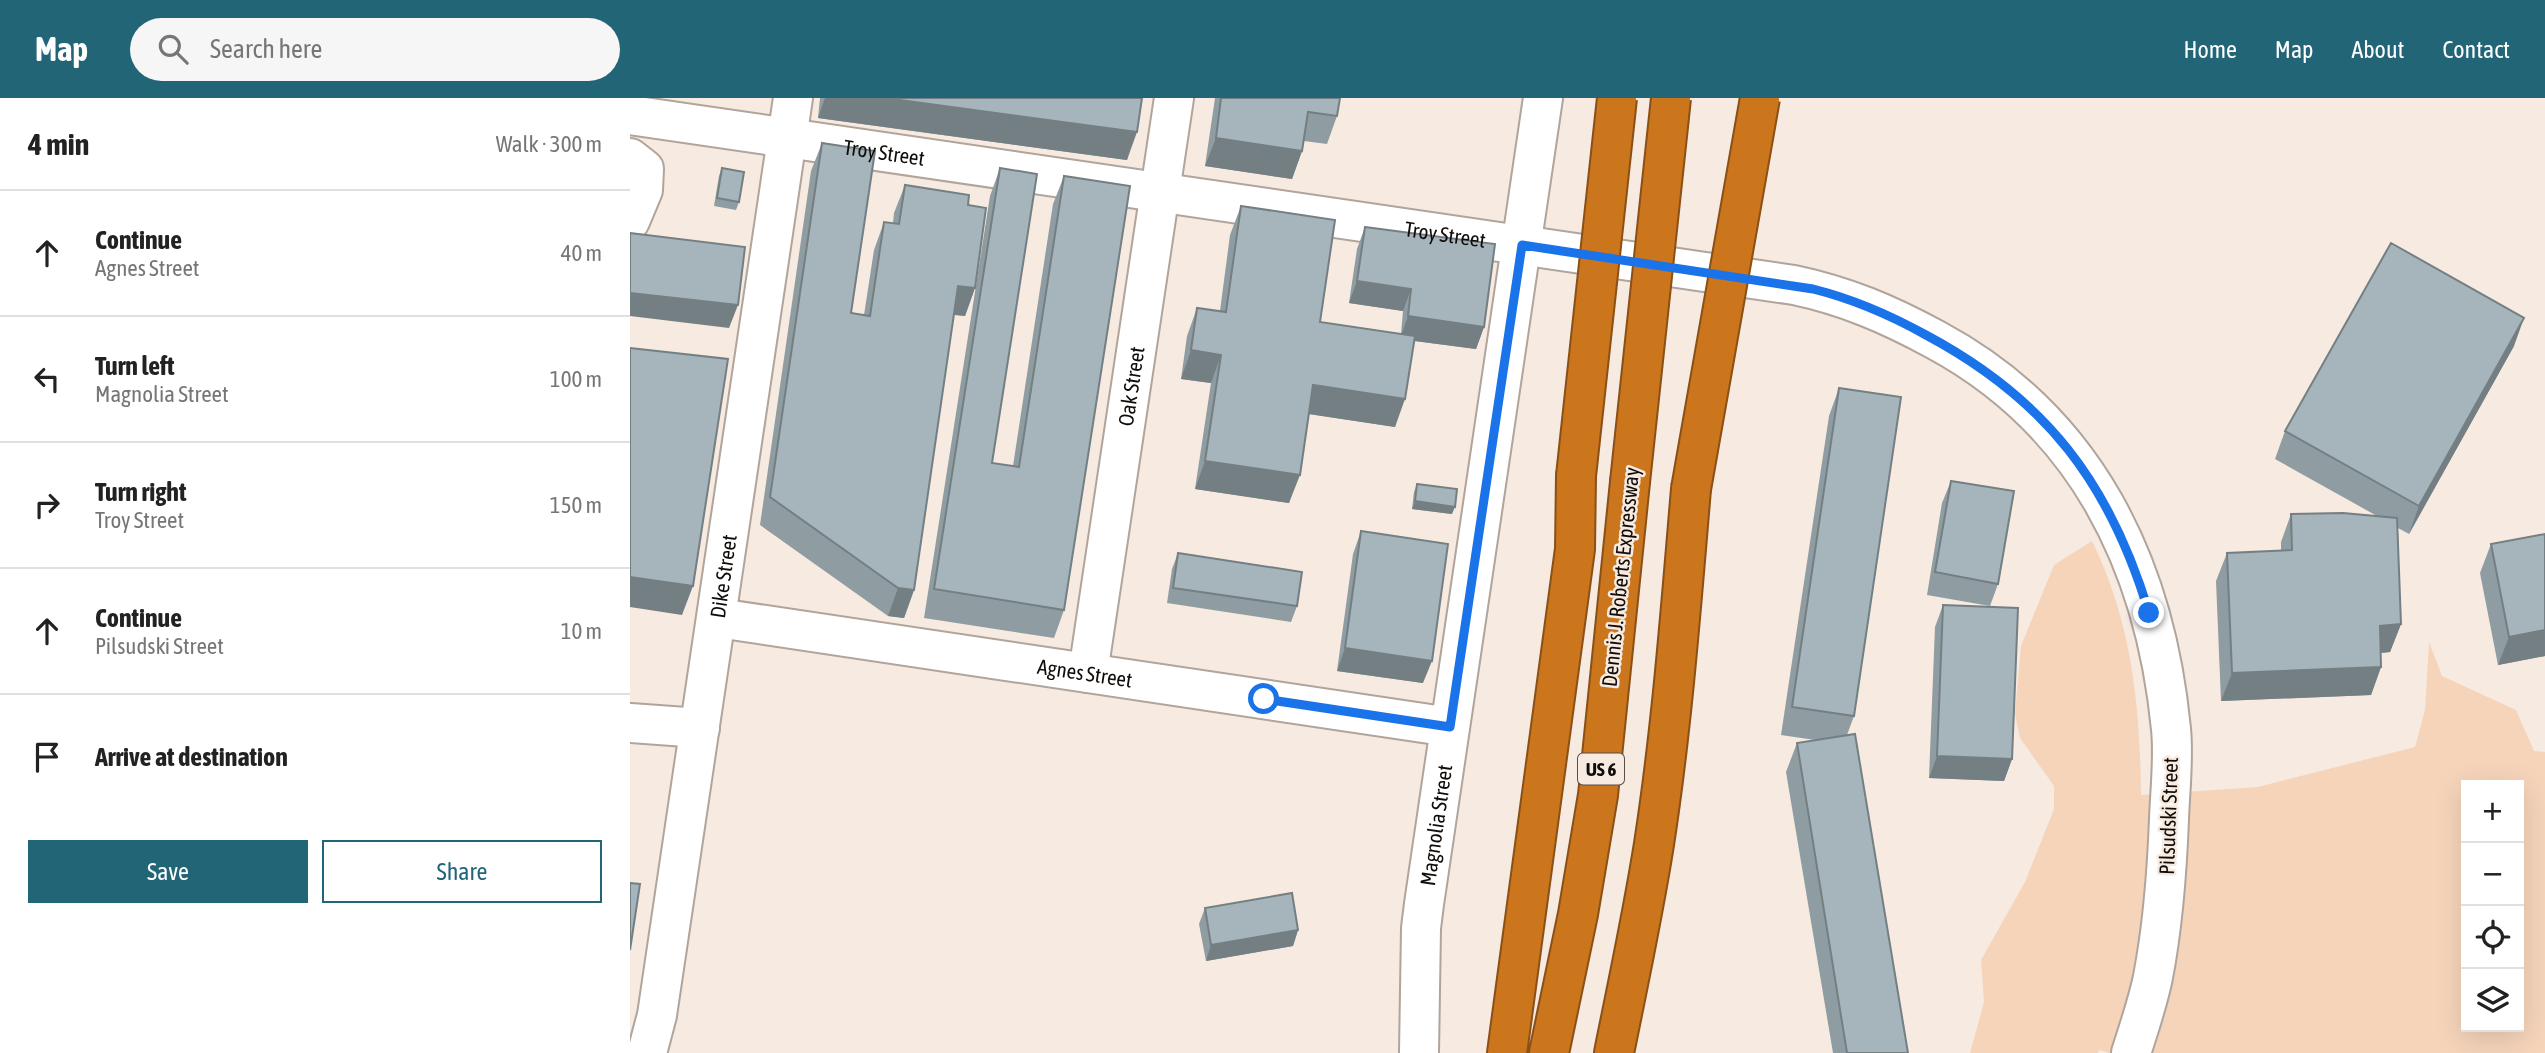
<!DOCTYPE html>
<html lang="en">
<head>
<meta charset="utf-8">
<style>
	:root { --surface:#fff; --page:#f6f6f6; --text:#222; --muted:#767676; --line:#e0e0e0; --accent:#216577 }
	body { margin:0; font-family:"Asap Condensed",sans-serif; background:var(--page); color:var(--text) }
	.controls { position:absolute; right:21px; bottom:21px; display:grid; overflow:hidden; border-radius:0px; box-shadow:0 7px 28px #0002 }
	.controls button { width:63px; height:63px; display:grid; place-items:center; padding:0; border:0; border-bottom:2px solid var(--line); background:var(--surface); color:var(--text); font:35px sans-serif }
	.stop { position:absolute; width:21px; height:21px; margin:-16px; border:5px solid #1a73e8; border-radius:50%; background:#fff }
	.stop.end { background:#1a73e8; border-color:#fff; box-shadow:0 2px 7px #0008 }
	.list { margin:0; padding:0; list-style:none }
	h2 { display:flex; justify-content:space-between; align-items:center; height:91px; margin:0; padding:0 28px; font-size:30px }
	h2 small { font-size:23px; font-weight:400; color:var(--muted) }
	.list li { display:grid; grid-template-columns:46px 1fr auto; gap:21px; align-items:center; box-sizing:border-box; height:126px; padding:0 28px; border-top:2px solid var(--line) }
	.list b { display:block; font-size:26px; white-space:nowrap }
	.list p { margin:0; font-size:23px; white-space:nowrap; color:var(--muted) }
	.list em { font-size:23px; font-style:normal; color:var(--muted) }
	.actions { display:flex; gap:14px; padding:21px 28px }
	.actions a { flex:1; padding:16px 0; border:2px solid var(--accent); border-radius:0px; text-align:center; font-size:24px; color:var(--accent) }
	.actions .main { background:var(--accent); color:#fff }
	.icon { flex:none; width:38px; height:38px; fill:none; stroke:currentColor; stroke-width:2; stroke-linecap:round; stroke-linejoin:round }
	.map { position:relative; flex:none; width:1915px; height:955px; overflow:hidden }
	header { display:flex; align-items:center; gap:42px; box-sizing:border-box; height:98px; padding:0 35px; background:var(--accent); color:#fff }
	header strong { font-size:33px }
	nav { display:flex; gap:38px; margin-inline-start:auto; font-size:24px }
	.search { width:490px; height:63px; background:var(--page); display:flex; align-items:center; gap:18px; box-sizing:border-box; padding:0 24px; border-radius:38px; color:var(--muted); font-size:26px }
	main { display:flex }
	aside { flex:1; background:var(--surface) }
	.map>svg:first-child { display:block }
</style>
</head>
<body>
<header>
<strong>Map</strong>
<div class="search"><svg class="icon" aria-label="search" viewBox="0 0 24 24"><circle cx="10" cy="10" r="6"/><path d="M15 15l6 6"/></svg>Search here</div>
<nav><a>Home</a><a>Map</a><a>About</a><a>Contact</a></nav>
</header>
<main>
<aside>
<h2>4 min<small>Walk · 300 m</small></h2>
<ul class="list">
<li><svg class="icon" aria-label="ahead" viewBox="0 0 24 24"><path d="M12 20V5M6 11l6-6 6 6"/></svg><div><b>Continue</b><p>Agnes Street</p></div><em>40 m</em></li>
<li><svg class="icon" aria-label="left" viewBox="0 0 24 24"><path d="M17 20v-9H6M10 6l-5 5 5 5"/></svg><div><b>Turn left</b><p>Magnolia Street</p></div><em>100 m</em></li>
<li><svg class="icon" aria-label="right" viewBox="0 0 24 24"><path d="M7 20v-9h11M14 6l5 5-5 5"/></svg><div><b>Turn right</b><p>Troy Street</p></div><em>150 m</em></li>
<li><svg class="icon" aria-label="ahead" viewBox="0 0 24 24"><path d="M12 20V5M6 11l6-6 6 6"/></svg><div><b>Continue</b><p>Pilsudski Street</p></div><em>10 m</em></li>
<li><svg class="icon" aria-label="arrive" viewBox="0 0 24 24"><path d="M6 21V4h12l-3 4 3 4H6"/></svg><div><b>Arrive at destination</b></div></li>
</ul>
<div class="actions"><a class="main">Save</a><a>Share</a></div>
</aside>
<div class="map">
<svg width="1915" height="955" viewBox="0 0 1915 955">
	<rect width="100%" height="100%" fill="#f7eae0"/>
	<path fill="#f5d4ba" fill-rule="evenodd" d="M 1462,443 C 1502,525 1510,607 1511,697 L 1628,689 L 1785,649 L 1795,612 L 1799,544 L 1812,578 L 1886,612 L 1904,653 L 1915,654 L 1915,955 L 1479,955 L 1469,952 L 1468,955 L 1340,955 L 1354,904 L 1351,862 L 1395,784 L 1424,711 L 1424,688 L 1390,640 L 1385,616 L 1391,548 L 1424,467 ZM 1836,687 L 1889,687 L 1889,929 L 1836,929 Z"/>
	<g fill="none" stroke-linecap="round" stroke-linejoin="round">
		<g stroke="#b0a49b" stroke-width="42">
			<g id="minor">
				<path id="s1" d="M 0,17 L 1164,187 C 1216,198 1258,216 1306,242 C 1456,323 1525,466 1541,631 C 1544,660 1540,692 1539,721 C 1537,774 1533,827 1523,879 C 1518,904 1509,930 1501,955"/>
				<path d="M 0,60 L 14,71 L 13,92 L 0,123"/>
				<path id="s2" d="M 88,520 L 820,629"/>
				<path id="s3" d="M 458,575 L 544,0"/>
				<path d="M 0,625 L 70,630"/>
				<path id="s4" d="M 17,955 L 27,917 C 74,612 118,306 163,0"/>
				<path id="s5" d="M 789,955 L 791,830 L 794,806 L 913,0"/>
			</g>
		</g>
		<g stroke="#8a5016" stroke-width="42">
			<path id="highway" d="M 877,955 L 945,451 L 946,378
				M 919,955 L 948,816 L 968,697 L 1000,384
				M 984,955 C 998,885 1013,816 1024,746 C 1042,629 1051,509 1061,391"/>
		</g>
		<use href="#minor" stroke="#fff" stroke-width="38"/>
		<use href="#highway" stroke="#cb751d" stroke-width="38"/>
		<g stroke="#8a5016" stroke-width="42" stroke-linecap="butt">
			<path id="highway-bridge" d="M 946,378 L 987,0
				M 1000,384 L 1041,0
				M 1061,391 L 1130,0"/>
		</g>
		<use href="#highway-bridge" stroke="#cb751d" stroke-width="38"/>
	</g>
	<path fill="#8f9ca1" d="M 190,0 L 512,0 L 497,62 L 188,20 Z
		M 585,0 L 709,0 L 707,18 L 697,46 L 674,43 L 672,53 L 662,81 L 575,68 Z
		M 192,45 L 221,215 L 234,217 L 244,152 L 254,124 L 263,125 L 264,115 L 275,87 L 338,107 L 345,190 L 335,218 L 324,217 L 284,492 L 274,520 L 258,518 L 130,427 L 181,73 Z
		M 92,70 L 109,104 L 106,112 L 84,108 L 89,78 Z
		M 370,70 L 362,365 L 383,368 L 423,106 L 434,78 L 434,512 L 424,540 L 294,520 L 360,98 Z
		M 611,108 L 690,224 L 771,236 L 773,213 L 719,205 L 727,151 L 735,129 L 854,229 L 846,251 L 784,243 L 765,329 L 679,316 L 659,405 L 565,391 L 581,285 L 551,281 L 557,238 L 567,210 L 590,213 L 600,137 Z
		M 1884,248 L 1779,436 L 1768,430 L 1771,526 L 1760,554 L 1751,555 L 1751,569 L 1741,597 L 1591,603 L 1586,483 L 1597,455 L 1651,453 L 1651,444 L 1661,416 L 1747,418 L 1645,361 L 1655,333 Z
		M 1209,290 L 1224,618 L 1217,637 L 1278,955 L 1203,955 L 1156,674 L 1167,645 L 1185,642 L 1151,637 L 1199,318 Z
		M 1321,383 L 1368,486 L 1360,508 L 1297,497 L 1312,405 Z
		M 787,386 L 822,416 L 782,411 L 784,394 Z
		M 731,433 L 793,585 L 707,573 L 723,456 Z
		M 1915,436 L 1915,558 L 1868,567 L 1850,475 L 1861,446 Z
		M 548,455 L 667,508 L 661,524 L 537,505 L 542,471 Z
		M 1313,507 L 1382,661 L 1374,683 L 1299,680 L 1305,529 Z
		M 575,810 L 668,832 L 663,848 L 576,863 L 569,826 Z"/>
	<path fill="#747f83" d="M 195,0 L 255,0 L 507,34 L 497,62 L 188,20 Z
		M 586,40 L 672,53 L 662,81 L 575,68 Z
		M 727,183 L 781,191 L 773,213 L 719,205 Z
		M 328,188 L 345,190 L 335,218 L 318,216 Z
		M 0,195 L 108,207 L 99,230 L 0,218 Z
		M 778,218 L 854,229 L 846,251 L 770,241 Z
		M 1894,220 L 1884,248 L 1779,436 L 1789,408 Z
		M 561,252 L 591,257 L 581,285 L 551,281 Z
		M 683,287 L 775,301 L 765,329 L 672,315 Z
		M 575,363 L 670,377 L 659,405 L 565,391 Z
		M 785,403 L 825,409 L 822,416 L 782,411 Z
		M 0,479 L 63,488 L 52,517 L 0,509 Z
		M 268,490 L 284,492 L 274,520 L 258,518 Z
		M 1771,526 L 1760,554 L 1739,556 L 1750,528 Z
		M 1915,532 L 1915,558 L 1868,567 L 1879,539 Z
		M 715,550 L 802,563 L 793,585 L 707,573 Z
		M 1751,569 L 1741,597 L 1591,603 L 1602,575 Z
		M 1307,658 L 1382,661 L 1374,683 L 1299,680 Z
		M 668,832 L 663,848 L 576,863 L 581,847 Z"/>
	<path fill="#a6b5bb" stroke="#747f83" stroke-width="2" d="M 255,0 L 512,0 L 507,34 Z
		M 591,0 L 710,0 L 707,18 L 678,14 L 672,53 L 586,40 Z
		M 192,45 L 245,53 L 221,215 L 240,218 L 254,124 L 269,126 L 275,87 L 339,97 L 338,107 L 356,110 L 345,190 L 328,188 L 284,492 L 268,490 L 140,399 Z
		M 92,70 L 114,74 L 109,104 L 87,100 Z
		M 370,70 L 407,76 L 362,365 L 389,369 L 434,78 L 500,88 L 434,512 L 304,491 Z
		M 611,108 L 705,122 L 690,224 L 785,238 L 775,301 L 683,287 L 670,377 L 575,363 L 591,257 L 561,252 L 567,210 L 596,214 Z
		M 735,129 L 865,146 L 854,229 L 778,218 L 781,191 L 727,183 Z
		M 0,135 L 115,149 L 108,207 L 0,195 Z
		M 1761,145 L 1894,220 L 1789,408 L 1655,333 Z
		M 0,250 L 98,261 L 63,488 L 0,479 Z
		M 1209,290 L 1271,299 L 1224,618 L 1162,609 Z
		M 1321,383 L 1384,393 L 1368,486 L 1305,474 Z
		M 787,386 L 827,391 L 825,409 L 785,403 Z
		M 1713,415 L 1767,420 L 1771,526 L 1750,528 L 1751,569 L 1602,575 L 1597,455 L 1662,452 L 1661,416 Z
		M 731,433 L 818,446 L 802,563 L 715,550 Z
		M 1915,436 L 1915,532 L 1879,539 L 1861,446 Z
		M 548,455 L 672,474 L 667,508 L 543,490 Z
		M 1313,507 L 1388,510 L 1382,661 L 1307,658 Z
		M 1225,636 L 1278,955 L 1217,955 L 1167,645 Z
		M 0,785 L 10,786 L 0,852 Z
		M 662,795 L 668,832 L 581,847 L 575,810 Z"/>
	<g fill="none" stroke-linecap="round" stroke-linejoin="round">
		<path stroke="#1a73e8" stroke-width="9" d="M 634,601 L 820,629 L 892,147 L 1183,191 C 1223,201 1260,217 1296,237 C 1416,301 1480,385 1519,515"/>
	</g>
	<g text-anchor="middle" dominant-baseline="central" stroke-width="5" stroke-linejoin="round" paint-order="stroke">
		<rect fill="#f7eae0" stroke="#554f4a" stroke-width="2" x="948" y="655.5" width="46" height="31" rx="5"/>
		<g font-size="19" font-weight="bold" fill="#100c09">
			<text x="971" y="671">US 6</text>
		</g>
		<g font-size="21" fill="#100c09" stroke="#f7eae0">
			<text stroke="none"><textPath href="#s1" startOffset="257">Troy Street</textPath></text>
			<text stroke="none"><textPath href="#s1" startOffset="824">Troy Street</textPath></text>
			<text stroke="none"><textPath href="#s3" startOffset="290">Oak Street</textPath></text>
			<text stroke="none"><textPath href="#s4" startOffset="483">Dike Street</textPath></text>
			<text transform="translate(990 479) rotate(-84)">Dennis J. Roberts Expressway</text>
			<text stroke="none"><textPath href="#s2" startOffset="371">Agnes Street</textPath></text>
			<text transform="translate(1538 718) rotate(-88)">Pilsudski Street</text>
			<text stroke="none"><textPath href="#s5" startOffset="229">Magnolia Street</textPath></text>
		</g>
	</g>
</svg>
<div class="controls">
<button>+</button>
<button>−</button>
<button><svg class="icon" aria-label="locate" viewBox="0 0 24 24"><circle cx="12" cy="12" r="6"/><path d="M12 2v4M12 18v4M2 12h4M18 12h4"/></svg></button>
<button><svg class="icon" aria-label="layers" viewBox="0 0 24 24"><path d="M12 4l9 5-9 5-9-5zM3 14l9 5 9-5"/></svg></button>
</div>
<div class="stop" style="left:634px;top:601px"></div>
<div class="stop end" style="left:1519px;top:515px"></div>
</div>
</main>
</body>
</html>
